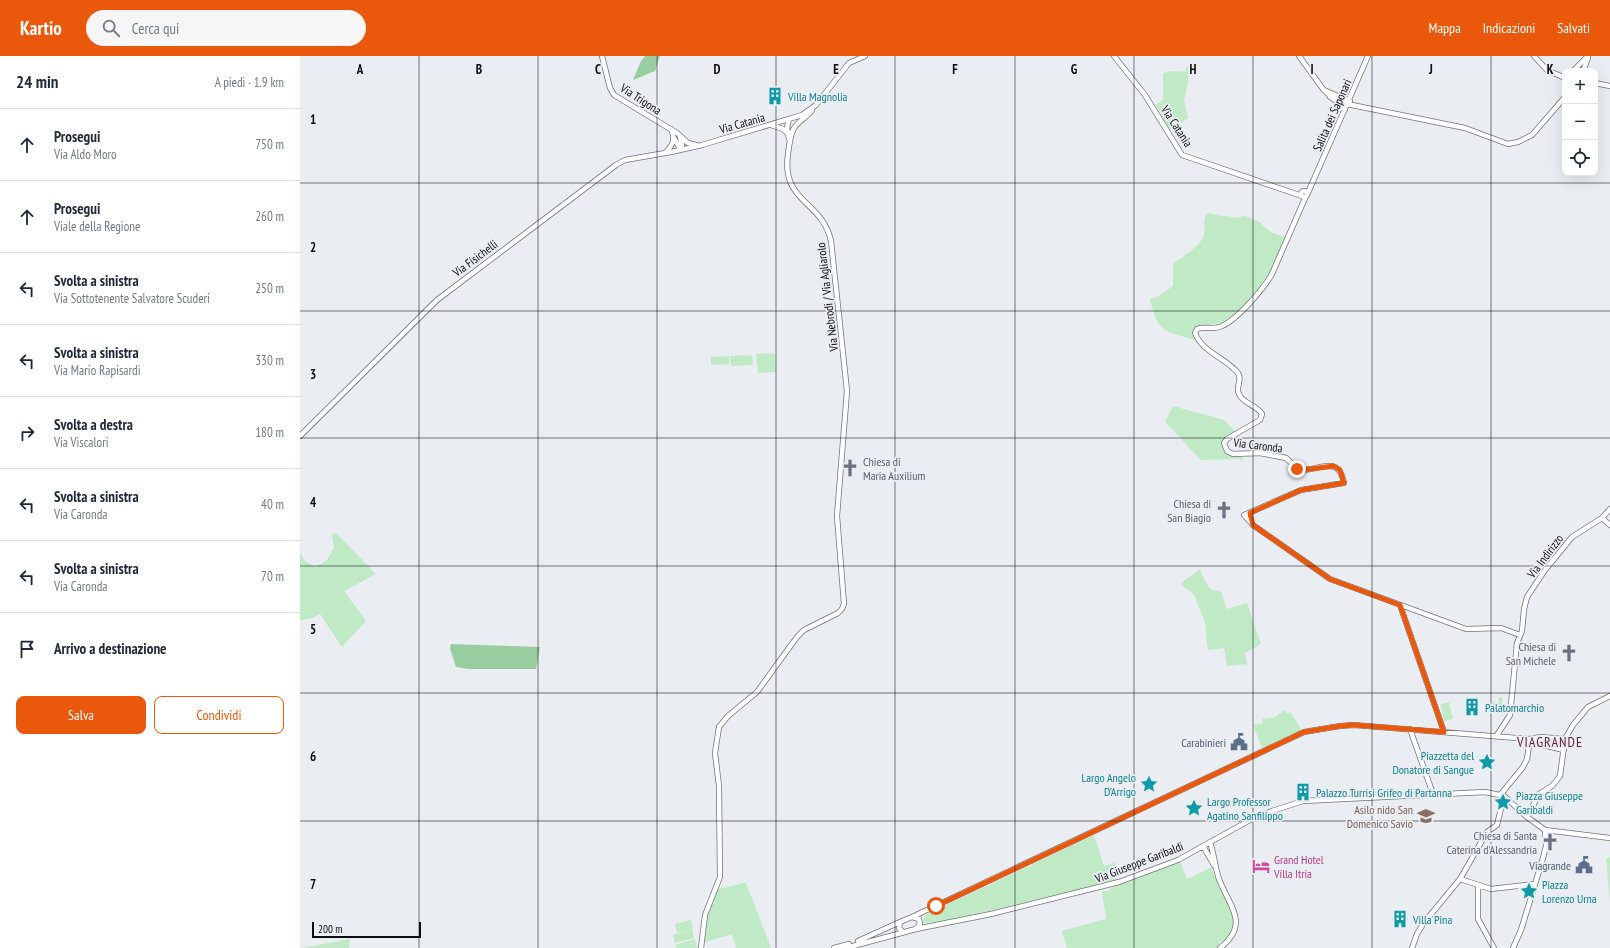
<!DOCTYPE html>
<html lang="it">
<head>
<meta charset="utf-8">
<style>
	:root { --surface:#fff; --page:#f6f6f7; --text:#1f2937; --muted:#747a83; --line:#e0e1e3; --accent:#ea580c }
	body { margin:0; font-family:"PT Sans Narrow",sans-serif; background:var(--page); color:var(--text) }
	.controls { position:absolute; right:12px; top:12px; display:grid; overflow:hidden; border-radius:8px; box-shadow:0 4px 16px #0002 }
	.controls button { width:36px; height:36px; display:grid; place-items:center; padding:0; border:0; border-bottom:1px solid var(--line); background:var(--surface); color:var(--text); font:20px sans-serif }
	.scale { position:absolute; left:12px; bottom:10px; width:109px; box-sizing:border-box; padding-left:4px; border:2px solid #0d0e10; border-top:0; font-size:11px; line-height:14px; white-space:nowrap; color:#0d0e10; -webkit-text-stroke:3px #eaedf2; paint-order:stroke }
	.stop { position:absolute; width:12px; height:12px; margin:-9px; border:3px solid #ea580c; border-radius:50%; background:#fff }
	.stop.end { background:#ea580c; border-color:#fff; box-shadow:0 1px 4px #0008 }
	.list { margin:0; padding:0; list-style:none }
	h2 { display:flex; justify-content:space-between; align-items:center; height:52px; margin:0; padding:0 16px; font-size:17px }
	h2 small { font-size:13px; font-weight:400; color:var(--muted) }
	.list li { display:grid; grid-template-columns:26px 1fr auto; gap:12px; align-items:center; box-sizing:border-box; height:72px; padding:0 16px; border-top:1px solid var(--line) }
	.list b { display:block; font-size:15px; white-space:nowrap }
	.list p { margin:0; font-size:13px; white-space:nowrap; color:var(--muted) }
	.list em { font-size:13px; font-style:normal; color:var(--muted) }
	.actions { display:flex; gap:8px; padding:12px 16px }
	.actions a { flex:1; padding:9px 0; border:1px solid var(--accent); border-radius:8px; text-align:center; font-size:14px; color:var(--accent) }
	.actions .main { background:var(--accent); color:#fff }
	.icon { flex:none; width:22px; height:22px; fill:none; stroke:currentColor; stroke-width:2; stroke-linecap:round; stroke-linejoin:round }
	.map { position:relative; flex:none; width:1310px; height:892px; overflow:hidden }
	header { display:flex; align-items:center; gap:24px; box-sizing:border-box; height:56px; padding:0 20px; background:var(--accent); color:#fff }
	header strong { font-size:19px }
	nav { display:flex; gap:22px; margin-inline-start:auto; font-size:14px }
	.search { width:280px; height:36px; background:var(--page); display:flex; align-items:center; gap:10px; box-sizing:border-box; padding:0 14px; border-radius:22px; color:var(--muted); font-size:15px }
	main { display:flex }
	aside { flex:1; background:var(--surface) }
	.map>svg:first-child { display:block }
</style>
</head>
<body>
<header>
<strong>Kartio</strong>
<div class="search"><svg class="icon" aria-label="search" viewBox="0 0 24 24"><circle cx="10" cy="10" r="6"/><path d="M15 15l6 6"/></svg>Cerca qui</div>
<nav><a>Mappa</a><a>Indicazioni</a><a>Salvati</a></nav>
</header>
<main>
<aside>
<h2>24 min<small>A piedi · 1.9 km</small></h2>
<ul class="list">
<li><svg class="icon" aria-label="ahead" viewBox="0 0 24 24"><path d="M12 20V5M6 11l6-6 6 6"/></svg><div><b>Prosegui</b><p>Via Aldo Moro</p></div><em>750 m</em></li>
<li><svg class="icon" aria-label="ahead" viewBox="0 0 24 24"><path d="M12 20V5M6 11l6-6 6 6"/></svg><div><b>Prosegui</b><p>Viale della Regione</p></div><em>260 m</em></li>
<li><svg class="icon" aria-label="left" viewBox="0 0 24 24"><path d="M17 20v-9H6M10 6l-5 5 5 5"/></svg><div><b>Svolta a sinistra</b><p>Via Sottotenente Salvatore Scuderi</p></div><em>250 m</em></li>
<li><svg class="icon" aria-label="left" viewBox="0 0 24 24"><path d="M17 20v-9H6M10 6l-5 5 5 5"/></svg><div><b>Svolta a sinistra</b><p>Via Mario Rapisardi</p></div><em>330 m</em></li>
<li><svg class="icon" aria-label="right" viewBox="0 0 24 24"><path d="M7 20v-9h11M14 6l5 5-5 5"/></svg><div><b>Svolta a destra</b><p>Via Viscalori</p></div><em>180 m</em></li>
<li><svg class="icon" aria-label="left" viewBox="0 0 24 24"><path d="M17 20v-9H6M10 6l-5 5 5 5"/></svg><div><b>Svolta a sinistra</b><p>Via Caronda</p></div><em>40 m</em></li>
<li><svg class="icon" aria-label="left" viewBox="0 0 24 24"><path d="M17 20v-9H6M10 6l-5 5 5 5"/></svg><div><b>Svolta a sinistra</b><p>Via Caronda</p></div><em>70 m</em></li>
<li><svg class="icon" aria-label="arrive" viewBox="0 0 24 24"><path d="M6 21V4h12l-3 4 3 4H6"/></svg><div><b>Arrivo a destinazione</b></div></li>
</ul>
<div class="actions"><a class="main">Salva</a><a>Condividi</a></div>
</aside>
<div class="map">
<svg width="1310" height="892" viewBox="0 0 1310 892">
	<rect width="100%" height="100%" fill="#eaedf2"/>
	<path fill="#c0eac6" d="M 887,11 L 889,11 L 888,27 L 884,44 L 888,62 L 869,74 L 856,49 L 863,44 L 863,17 L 872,15 L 885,16 Z
		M 907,157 L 935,162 L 945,160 L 958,165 L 971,176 L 986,182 L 967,223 L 937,257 L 920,267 L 895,271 L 893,276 L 898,287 C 893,283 888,282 881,280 C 858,275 855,264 850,243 L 857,241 L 873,230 L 873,208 C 882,200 902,190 904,178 C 906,169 902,167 907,157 Z
		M 475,297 L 476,316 L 458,317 L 456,298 Z
		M 452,299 L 453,309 L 431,310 L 430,300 Z
		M 429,300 L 429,308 L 411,309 L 411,301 Z
		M 873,350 L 924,364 L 936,376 L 931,377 L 923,389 L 925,396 L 930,399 L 942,399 L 943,406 L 939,403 L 901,404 L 865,366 Z
		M 36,477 L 76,518 L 44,535 L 66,565 L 42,591 L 20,558 L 13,562 L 0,564 L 0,497 L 5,505 L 15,511 L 27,504 L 34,492 L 32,479 Z
		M 900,513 L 904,523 L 910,533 L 921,536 L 927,553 L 947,547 L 961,588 L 945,597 L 947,608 L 927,610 L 924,592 L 908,594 L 905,567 L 894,539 L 883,530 L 881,527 Z
		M 1199,641 L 1202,641 L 1203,653 L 1194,654 L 1193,646 L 1199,646 Z
		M 1149,646 L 1153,663 L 1144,665 L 1141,648 Z
		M 984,654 L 988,658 L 990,656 L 997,666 L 1001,674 L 962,692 L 953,669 L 963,667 L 962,663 L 975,661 Z
		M 794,779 L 804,810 L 815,807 L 816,825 L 654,863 L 625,867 L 623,866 L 625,859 L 727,811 L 731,811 L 733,808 Z
		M 1310,801 L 1310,847 L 1306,803 Z
		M 880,806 L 887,823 L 912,811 C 914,818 917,825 920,832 C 930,852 943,866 923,886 L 919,885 L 920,889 L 916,892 L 767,892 L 762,875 L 806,863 L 802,835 L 809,835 L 809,833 Z
		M 443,827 L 446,827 L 471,892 L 436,892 L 432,878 L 403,887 L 405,865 L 411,848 L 415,848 L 413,843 L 418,833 Z
		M 391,864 L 394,882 L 375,887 L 373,879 L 387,875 L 377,877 L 375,868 Z
		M 50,883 L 49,892 L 2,892 Z
		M 395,883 L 397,892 L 376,892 L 375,889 Z"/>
	<path fill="#98cda0" d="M 345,0 L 360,0 L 355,15 L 333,24 L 341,5 Z
		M 151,588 L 240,591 L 236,613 L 168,613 L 156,611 L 150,592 Z"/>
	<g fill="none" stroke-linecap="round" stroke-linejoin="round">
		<g stroke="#717378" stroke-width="6">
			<path id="secondary" d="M 302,0 L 310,32 L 314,39 L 377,77 L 388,87 L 396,89
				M 814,0 L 845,39 L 882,99 L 1002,140
				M 999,0 L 1023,33 L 1045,54
				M 1234,0 L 1247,14 L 1265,22
				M 1273,15 L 1288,0
				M 1283,15 L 1288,2
				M 1295,27 L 1310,30
				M 1026,35 L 1050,45
				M 1030,41 L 1047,48 L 1165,72 L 1208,88 L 1218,86 L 1232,79 L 1265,41
				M 489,63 L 487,72 L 489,83
				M 471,69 L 483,73 L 488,78
				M 380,81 L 382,88 L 381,94
				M 374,82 L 381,94
				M 365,97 C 373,89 376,84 371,73
				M1001 138a3 3 0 1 1 6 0a3 3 0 1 1-6 0Z
				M 1007,139 L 1068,0
				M 1006,140 L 971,220 C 962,234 938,263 922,270 C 915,274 905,270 897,273 L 895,277 C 903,297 925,301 938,317 C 943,324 935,331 939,338 C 943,348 957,349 962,358 L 960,364 L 927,383 L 924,387 L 927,395 L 933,398 L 960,397 L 986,402 L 999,414 C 1019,415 1039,398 1044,427 L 1001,434 L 944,459 L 953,469 L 1030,523 L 1166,573 L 1201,572 L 1220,579
				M 0,380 L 137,244 L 316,109 L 325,104 L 371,96 L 402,89 L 502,59 L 516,49 L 549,7 L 565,0
				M 1302,462 L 1310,469
				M 1100,549 L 1144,676
				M 1110,673 L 1133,738
				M 1197,679 L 1210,659 L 1217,587 L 1222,575 L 1224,553 L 1227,541 L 1245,514 L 1272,481 L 1302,462 L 1310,453
				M 1230,683 L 1238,688 L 1264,694
				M 1201,738 L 1223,711 L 1227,703 L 1230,683
				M 1227,761 L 1239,738 L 1252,730 L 1260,720 L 1265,683 L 1273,669 L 1288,651 L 1310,640
				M 910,786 C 914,798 915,811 919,823 C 929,850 951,868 920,892
				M 903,790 L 914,809
				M 1160,823 L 1191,833 L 1235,828
				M 1178,829 L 1178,863 L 1194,892
				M 612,861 L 1004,676 L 1040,670 L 1054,669 L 1230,683 L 1240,681 L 1265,683
				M 616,873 L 691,858 L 819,826 L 878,804 L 950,764 L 972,755 L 1003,745 L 1185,736 L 1204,740 L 1227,761 L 1245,774 L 1310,782
				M 558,885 L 600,866
				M 401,892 L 405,859 L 420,821 L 419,730 L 415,697 L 419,671 L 428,660 L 457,636 L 497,581 L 504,574 L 538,557 L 542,553 L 544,548 L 537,460 L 547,335 L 531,185 C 522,144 481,147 488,98 C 489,90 490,81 493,74 C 497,65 507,62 512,54
				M 534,892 L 549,888
				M 546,892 L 616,873 L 620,868 L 619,863 L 612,861 L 600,866 L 599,872 L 602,875
				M 1112,892 L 1117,878 L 1123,868 L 1160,823 L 1187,776 L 1197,769 L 1204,740
				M 1213,892 L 1221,874 L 1243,802 L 1246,790 L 1245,774"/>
		</g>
		<use href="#secondary" stroke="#fff" stroke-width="4.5"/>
	</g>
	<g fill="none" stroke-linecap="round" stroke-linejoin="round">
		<path stroke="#ea580c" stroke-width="5" d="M 636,850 L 1004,676 L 1040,670 L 1054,669 L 1144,676 L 1100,549 L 1030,523 L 953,469 L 950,457 L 1001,434 L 1044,427 L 1040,414 L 1034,410 L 1002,414 L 997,413"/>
	</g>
	<path fill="none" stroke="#0d0e10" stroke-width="1" stroke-opacity="0.55" d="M 119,0 L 119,892M 238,0 L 238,892M 357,0 L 357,892M 476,0 L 476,892M 595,0 L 595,892M 715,0 L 715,892M 834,0 L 834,892M 953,0 L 953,892M 1072,0 L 1072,892M 1191,0 L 1191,892M 0,127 L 1310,127M 0,255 L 1310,255M 0,382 L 1310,382M 0,510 L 1310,510M 0,637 L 1310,637M 0,765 L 1310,765"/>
	<defs>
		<g id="building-bare" transform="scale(1.38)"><path d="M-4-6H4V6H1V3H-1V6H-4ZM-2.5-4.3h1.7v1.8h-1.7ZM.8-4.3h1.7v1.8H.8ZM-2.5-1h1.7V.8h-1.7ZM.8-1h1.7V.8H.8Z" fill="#0f9aa8" stroke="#eaedf2" stroke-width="2.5" paint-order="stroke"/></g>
		<g id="church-bare" transform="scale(1.38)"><path d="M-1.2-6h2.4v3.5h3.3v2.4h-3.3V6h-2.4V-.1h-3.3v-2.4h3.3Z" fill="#6b7280" stroke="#eaedf2" stroke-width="2.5" paint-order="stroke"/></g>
		<g id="civic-bare" transform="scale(1.38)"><path d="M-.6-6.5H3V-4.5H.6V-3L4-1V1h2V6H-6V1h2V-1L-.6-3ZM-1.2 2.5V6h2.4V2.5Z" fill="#5c6f8a" stroke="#eaedf2" stroke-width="2.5" paint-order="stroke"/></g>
		<g id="sight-bare" transform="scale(1.38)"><path d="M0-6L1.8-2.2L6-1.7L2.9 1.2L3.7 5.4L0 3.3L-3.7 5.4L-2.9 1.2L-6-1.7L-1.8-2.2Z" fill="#0f9aa8" stroke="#eaedf2" stroke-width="2.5" paint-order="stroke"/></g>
		<g id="school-bare" transform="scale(1.38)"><path d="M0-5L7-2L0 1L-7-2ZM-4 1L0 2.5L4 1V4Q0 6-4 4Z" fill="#8d6e63" stroke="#eaedf2" stroke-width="2.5" paint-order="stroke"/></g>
		<g id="hotel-bare" transform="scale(1.38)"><path d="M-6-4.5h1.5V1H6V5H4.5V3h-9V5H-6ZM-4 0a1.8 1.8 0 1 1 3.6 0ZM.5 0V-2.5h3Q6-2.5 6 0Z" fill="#d1479c" stroke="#eaedf2" stroke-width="2.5" paint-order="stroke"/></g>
	</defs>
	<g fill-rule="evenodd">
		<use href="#building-bare" x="475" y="40"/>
		<use href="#church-bare" x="550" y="412"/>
		<use href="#church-bare" x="924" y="454"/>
		<use href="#church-bare" x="1269" y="597"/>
		<use href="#building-bare" x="1172" y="651"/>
		<use href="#civic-bare" x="939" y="686"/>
		<use href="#sight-bare" x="1187" y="706"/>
		<use href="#sight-bare" x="849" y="728"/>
		<use href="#building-bare" x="1003" y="736"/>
		<use href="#sight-bare" x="1203" y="746"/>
		<use href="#sight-bare" x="894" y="752"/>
		<use href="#school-bare" x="1126" y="760"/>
		<use href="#church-bare" x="1250" y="786"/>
		<use href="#civic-bare" x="1284" y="809"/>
		<use href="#hotel-bare" x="961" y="810"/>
		<use href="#sight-bare" x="1229" y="835"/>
		<use href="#building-bare" x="1100" y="863"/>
	</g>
	<g text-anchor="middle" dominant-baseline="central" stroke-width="3.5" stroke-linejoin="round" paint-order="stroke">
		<g font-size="12" fill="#0d838f" stroke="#eaedf2" text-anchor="start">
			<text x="488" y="40">Villa Magnolia</text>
			<text x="1185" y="651">Palatomarchio</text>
			<text x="1174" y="699" text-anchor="end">Piazzetta del<tspan x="1174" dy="14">Donatore di Sangue</tspan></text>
			<text x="836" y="721" text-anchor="end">Largo Angelo<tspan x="836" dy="14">D'Arrigo</tspan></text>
			<text x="1016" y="736">Palazzo Turrisi Grifeo di Partanna</text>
			<text x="1216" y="739">Piazza Giuseppe<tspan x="1216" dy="14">Garibaldi</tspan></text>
			<text x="907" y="745">Largo Professor<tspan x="907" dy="14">Agatino Sanfilippo</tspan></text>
			<text x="1242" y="828">Piazza<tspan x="1242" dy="14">Lorenzo Urna</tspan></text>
			<text x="1113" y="863">Villa Pina</text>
		</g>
		<g font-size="12" fill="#0d0e10" stroke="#eaedf2">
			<text transform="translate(341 43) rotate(33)">Via Trigona</text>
			<text transform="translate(1032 59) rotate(-66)">Salita dei Saponari</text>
			<text transform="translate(442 67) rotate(-16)">Via Catania</text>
			<text transform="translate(877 70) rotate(57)">Via Catania</text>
			<text transform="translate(175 202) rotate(-37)">Via Fisichelli</text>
			<text transform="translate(527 241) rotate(-97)">Via Nebrodi / Via Agliarolo</text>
			<text transform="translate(958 389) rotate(7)">Via Caronda</text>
			<text transform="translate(1245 500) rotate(-53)">Via Indirizzo</text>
			<text transform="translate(839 806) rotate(-21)">Via Giuseppe Garibaldi</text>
		</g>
		<g font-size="12" fill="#5b616d" stroke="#eaedf2" text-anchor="end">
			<text x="563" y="405" text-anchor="start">Chiesa di<tspan x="563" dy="14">Maria Auxilium</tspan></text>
			<text x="911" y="447">Chiesa di<tspan x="911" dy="14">San Biagio</tspan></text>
			<text x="1256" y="590">Chiesa di<tspan x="1256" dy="14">San Michele</tspan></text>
			<text x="1237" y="779">Chiesa di Santa<tspan x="1237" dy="14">Caterina d'Alessandria</tspan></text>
		</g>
		<g font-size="12" fill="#4e5e75" stroke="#eaedf2" text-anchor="end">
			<text x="926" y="686">Carabinieri</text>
			<text x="1271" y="809">Viagrande</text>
		</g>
		<g font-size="12" fill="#785e54" stroke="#eaedf2" text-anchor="end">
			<text x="1113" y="753">Asilo nido San<tspan x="1113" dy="14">Domenico Savio</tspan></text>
		</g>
		<g font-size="12" fill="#b23c85" stroke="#eaedf2" text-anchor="start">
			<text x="974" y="803">Grand Hotel<tspan x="974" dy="14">Villa Itria</tspan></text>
		</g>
		<g font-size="14" letter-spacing="1" fill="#64223e" stroke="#eaedf2">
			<text x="1250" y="686">VIAGRANDE</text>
		</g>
	</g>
	<g font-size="13" text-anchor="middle" font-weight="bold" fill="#0d0e10" stroke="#eaedf2" stroke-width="3.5" stroke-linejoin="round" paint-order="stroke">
		<text x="60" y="18">A</text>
		<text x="179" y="18">B</text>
		<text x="298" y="18">C</text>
		<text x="417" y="18">D</text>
		<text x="536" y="18">E</text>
		<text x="655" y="18">F</text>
		<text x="774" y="18">G</text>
		<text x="893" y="18">H</text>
		<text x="1012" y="18">I</text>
		<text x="1131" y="18">J</text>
		<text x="1250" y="18">K</text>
		<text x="13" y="68">1</text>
		<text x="13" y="196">2</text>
		<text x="13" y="323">3</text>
		<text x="13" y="451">4</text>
		<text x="13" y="578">5</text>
		<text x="13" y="705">6</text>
		<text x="13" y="833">7</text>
	</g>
</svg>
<div class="controls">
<button>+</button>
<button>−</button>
<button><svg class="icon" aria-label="locate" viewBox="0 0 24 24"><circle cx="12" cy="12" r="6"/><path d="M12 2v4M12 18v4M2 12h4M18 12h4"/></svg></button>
</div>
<div class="scale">200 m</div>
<div class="stop" style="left:636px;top:850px"></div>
<div class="stop end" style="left:997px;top:413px"></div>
</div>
</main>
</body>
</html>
